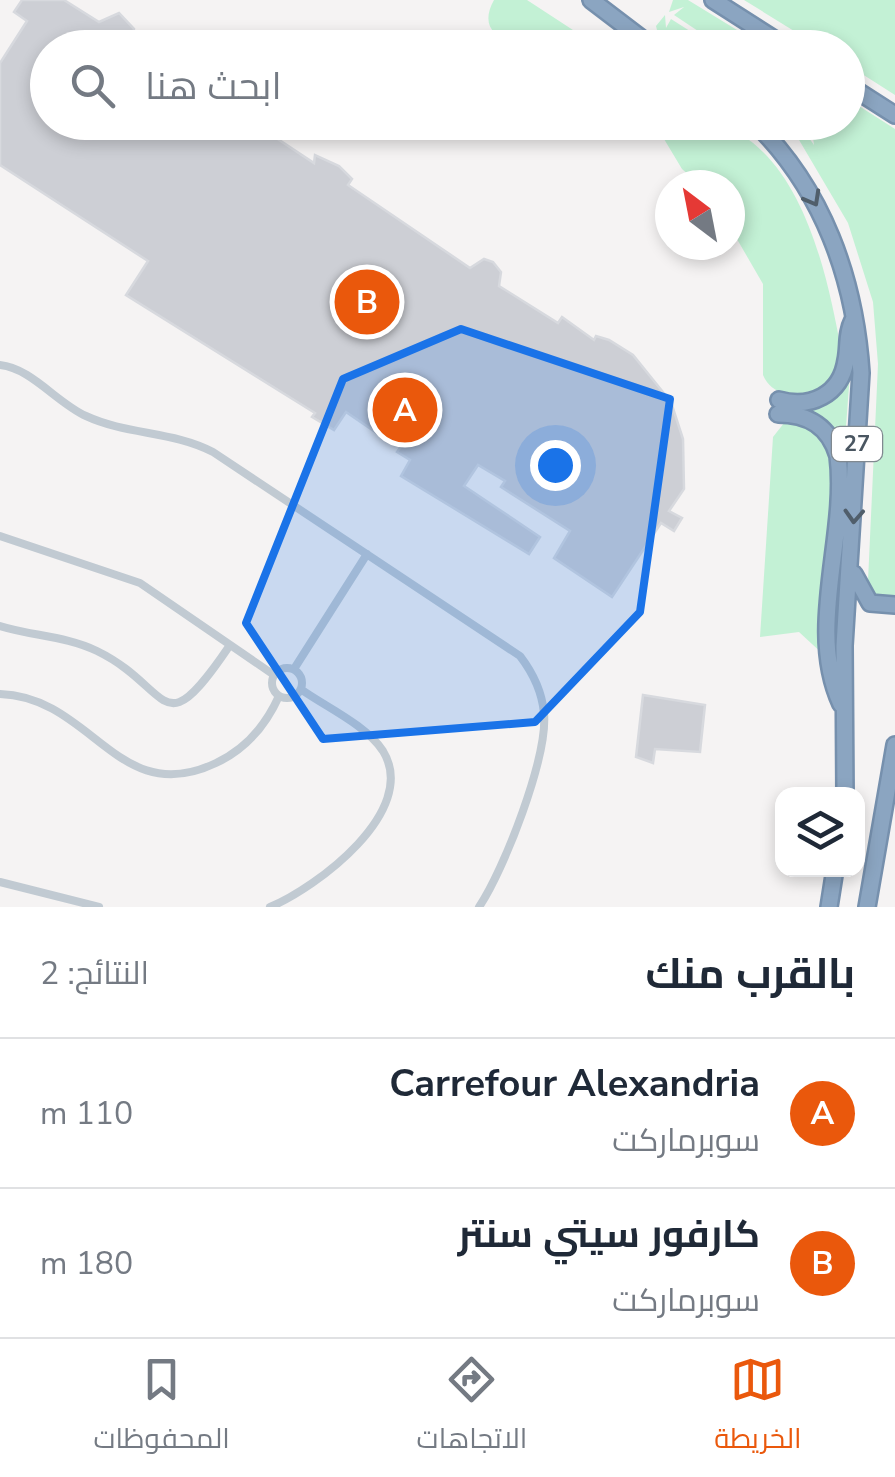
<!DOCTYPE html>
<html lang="ar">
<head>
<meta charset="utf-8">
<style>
	:root { --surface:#fff; --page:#f6f6f7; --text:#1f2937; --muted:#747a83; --line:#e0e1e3; --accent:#ea580c }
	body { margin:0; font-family:"Nunito Sans",Cairo,sans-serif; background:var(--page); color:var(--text); direction:rtl }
	.controls { position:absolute; right:30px; bottom:30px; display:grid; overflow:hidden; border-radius:20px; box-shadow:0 5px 15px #0003 }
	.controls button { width:90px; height:90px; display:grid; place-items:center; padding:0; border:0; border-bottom:2px solid var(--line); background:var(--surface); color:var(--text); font:50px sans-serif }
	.compass { position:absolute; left:655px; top:170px; width:90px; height:90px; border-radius:50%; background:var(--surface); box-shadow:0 5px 15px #0003; rotate:328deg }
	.you { position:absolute; left:555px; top:465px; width:35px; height:35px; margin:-25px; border:8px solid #fff; border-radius:50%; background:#1a73e8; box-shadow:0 0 0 15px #1a73e833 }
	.badge { display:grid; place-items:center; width:65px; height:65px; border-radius:50%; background:var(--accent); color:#fff; font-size:32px; font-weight:700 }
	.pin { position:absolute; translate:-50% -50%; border:5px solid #fff; box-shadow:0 2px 10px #0006 }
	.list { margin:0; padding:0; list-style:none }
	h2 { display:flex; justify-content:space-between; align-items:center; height:130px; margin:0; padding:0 40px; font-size:42px }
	h2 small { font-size:32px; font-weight:400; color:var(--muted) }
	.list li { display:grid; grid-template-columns:65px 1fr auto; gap:30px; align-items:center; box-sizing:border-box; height:150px; padding:0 40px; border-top:2px solid var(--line) }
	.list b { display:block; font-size:38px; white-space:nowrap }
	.list p { margin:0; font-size:32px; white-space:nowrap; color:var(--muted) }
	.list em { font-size:32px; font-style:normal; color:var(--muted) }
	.icon { flex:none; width:55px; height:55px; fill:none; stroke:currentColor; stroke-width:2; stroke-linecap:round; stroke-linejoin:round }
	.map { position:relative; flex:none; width:895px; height:907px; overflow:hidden; direction:ltr }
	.search { position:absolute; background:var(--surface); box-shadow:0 5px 15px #0003; left:30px; right:30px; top:30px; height:110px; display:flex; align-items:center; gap:25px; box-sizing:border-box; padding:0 35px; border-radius:55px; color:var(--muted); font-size:38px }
	.sheet { height:430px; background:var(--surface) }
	nav { display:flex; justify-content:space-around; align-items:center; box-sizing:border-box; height:140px; border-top:2px solid var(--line); background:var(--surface); font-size:28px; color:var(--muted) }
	nav a { display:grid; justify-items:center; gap:5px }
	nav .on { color:var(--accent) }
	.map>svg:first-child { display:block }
</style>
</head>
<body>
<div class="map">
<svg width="895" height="907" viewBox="0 0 895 907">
	<rect width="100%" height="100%" fill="#f5f3f3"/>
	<path fill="#c3f1d5" d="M 494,0 L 527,0 L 599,47 C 569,48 463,56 494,0 Z
		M 673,0 L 688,0 L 765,47 L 722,47 L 674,15 L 684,7 L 669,12 Z
		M 744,0 L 895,0 L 895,95 L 848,65 L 848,48 L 820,47 Z
		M 665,15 L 666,28 L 671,19 L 715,47 L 682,47 L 658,34 L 656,26 Z
		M 848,99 L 895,129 L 895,595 L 876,595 L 868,581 L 878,364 L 873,302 L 848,223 L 792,128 L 797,123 L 807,123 L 807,135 L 814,145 L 811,123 L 848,122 Z
		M 615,123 C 642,123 692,116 716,123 C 802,150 827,274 841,349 L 841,367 L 815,399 C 794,396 772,396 763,375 L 763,284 L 730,227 L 730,185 L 700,185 L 682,169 L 664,139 L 643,140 Z
		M 850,373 L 844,453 L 789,407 Z
		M 788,418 L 811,424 L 835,458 L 825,656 L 799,632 L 760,637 L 773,437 Z"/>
	<path fill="#cdcfd5" stroke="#d7d9de" stroke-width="2.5" d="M 22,0 L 64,0 L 99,22 L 119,13 L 134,29 L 130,48 L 48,48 L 48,122 L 252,122 L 314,163 L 315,155 L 339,166 L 352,179 L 348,185 L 470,268 L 484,259 L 493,262 L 501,272 L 499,286 L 558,323 L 562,317 L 594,340 L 596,336 L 609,340 L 633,355 L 671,402 L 683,439 L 684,489 L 669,511 L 682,518 L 674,531 L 661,523 L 612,597 L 554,558 L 570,531 L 501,487 L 505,481 L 478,465 L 464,486 L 540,537 L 529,554 L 401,476 L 410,460 L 397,452 L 409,436 L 396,427 L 387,440 L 346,412 L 334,430 L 312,417 L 315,413 L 126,295 L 148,261 L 0,165 L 0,63 L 27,21 L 14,12 Z
		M 643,695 L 705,705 L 700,752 L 655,749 L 653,763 L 636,757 Z"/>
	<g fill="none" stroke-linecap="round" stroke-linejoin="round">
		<g stroke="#7690ad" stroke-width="20">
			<path id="motorway" d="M 591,0 L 654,48
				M 713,0 L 788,48
				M 848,85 L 895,115
				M 754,122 C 823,189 855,279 861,373 L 844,646 L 845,794
				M 779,400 C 810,409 841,395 846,360 C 849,346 846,334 853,320
				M 778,414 C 808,414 829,426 838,456 C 848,536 806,628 841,704
				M 854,574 L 870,603 L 895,605
				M 829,907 L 835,869
				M 867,907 L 895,745"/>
		</g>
		<path stroke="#c1cad2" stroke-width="8" d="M 0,365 C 31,368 57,403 86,416 C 127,435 173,431 213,452 L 520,656 C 533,673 542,692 544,713 C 548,757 504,870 479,907
			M 0,536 L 140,583 L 274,675
			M 0,626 C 32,636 66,636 97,651 C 173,688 159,750 230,645
			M272 683a15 15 0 1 1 30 0a15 15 0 1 1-30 0Z
			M 294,669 L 367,554
			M 0,694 C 93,697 118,810 216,763 C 246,749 266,725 279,696
			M 0,882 L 99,907
			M 270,907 C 316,888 420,811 383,751 C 366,725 326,707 302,690"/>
		<use href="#motorway" stroke="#8ba5c1" stroke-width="15"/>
	</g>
	<defs><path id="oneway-chevron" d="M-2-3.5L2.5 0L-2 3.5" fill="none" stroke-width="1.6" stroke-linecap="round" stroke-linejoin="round" transform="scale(2.5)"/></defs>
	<g stroke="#505e6b">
		<use href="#oneway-chevron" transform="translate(813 199) rotate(61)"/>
		<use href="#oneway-chevron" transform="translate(854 516) rotate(93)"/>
	</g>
	<path fill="#1a73e8" fill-opacity="0.2" stroke="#1a73e8" stroke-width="8" stroke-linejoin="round" d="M 461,329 L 670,399 L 640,612 L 535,722 L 323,739 L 246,623 L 343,379 Z"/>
	<g text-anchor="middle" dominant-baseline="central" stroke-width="10" stroke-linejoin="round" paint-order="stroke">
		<rect fill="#fff" stroke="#808990" stroke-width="2.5" x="832" y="427" width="50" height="34" rx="8"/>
		<g font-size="22" font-weight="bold" fill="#4a5661">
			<text x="857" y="444">27</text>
		</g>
	</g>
</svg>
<div class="controls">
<button><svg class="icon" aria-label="layers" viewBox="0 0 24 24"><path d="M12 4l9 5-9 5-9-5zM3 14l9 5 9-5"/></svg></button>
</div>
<svg class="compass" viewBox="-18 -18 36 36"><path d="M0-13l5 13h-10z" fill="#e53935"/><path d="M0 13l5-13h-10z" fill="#747a83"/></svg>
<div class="you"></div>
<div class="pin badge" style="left:405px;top:410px">A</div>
<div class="pin badge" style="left:367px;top:302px">B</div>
<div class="search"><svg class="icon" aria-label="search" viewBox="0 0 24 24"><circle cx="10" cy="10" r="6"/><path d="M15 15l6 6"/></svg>ابحث هنا</div>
</div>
<section class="sheet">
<h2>بالقرب منك<small>النتائج: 2</small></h2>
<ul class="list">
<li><span class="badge">A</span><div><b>Carrefour Alexandria</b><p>سوبرماركت</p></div><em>110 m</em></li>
<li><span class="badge">B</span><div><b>كارفور سيتي سنتر</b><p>سوبرماركت</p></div><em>180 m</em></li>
</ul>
</section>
<nav>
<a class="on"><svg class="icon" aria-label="map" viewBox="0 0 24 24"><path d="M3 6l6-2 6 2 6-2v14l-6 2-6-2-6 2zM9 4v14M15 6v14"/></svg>الخريطة</a>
<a><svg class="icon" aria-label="directions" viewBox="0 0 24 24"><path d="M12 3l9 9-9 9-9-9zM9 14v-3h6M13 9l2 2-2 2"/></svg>الاتجاهات</a>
<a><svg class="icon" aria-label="saved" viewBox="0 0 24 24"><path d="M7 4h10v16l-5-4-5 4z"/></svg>المحفوظات</a>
</nav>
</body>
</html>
